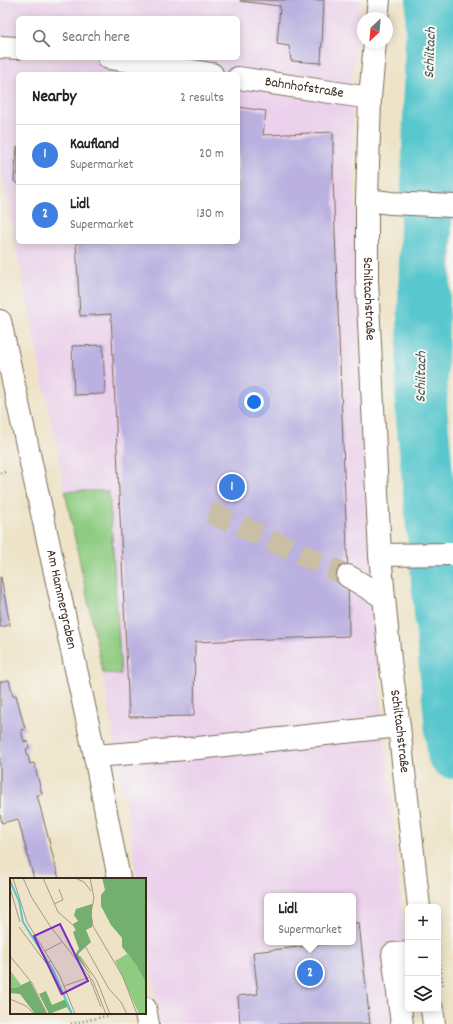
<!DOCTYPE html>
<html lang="en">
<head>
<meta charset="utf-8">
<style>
	:root { --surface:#fff; --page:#f2f2f2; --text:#222; --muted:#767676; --line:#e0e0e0; --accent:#b45309 }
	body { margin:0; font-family:Dekko,sans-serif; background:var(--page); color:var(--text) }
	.controls { position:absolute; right:12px; bottom:12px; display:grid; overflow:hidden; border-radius:6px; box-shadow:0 2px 10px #0003 }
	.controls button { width:36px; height:36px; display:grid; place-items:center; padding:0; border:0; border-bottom:1px solid var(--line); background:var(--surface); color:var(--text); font:20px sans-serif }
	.compass { position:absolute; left:357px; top:12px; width:36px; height:36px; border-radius:50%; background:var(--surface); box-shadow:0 2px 10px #0003; rotate:206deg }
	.you { position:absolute; left:254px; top:402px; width:14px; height:14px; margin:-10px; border:3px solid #fff; border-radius:50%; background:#1a73e8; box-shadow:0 0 0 6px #1a73e833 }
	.badge { display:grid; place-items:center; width:26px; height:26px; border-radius:50%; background:var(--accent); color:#fff; font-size:13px; font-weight:700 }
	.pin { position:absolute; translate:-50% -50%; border:2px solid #fff; box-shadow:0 1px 4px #0006 }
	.popup { position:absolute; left:264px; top:893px; width:92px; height:52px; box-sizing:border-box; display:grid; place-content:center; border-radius:6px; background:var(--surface); filter:drop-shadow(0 1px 3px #0005); font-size:13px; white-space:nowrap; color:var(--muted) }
	.popup b { font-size:15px; color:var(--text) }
	.popup::after { content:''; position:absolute; left:50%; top:100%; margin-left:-8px; border:8px solid transparent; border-top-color:var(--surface) }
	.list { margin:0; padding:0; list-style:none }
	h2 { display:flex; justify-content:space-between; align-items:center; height:52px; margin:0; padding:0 16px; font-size:17px }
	h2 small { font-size:13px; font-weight:400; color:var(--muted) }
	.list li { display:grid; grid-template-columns:26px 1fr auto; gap:12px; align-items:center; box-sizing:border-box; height:60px; padding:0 16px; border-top:1px solid var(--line) }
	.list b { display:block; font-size:15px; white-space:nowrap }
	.list p { margin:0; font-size:13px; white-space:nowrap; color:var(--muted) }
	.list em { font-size:13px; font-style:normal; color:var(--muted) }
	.icon { flex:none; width:22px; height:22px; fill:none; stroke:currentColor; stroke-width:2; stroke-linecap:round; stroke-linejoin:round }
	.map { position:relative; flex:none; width:453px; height:1024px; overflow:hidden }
	.search { position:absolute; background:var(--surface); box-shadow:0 2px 10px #0003; left:16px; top:16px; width:224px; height:44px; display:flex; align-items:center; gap:10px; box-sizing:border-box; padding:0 14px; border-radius:6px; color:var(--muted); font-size:15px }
	.panel { position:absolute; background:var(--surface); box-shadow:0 2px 10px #0003; left:16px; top:72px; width:224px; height:172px; border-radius:6px }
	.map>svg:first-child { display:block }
</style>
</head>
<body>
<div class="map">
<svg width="453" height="1024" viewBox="0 0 453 1024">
	<rect width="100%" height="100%" fill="#f6f6f2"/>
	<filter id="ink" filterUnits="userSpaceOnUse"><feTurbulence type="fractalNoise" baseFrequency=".025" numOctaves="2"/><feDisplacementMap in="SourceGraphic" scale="8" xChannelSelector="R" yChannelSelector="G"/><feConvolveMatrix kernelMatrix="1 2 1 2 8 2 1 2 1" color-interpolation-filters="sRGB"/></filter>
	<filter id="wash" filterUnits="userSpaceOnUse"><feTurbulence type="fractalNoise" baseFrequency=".012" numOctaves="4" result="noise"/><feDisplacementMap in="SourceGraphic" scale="16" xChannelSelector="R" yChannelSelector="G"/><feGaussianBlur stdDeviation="0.9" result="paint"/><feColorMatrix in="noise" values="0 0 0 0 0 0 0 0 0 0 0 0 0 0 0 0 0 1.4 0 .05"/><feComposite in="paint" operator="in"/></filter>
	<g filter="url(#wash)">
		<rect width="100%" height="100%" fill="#eee3c7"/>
		<path fill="#ebd1eb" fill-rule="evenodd" d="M 0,0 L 361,0 L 352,78 L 353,151 L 375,642 L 408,970 L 408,1009 L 412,1009 L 413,1024 L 160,1024 L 145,930 L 145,879 L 137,879 L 129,823 L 103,673 L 48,407 L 0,165 ZM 18,18 L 238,18 L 238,58 L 18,58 ZM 18,74 L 238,74 L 238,242 L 18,242 ZM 267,896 L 353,896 L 353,942 L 267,942 Z"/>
		<path fill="#8fcc82" stroke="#657b50" d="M 65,491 L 109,491 L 121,674 L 103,673 Z"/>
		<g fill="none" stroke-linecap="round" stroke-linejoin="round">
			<path stroke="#59c7ce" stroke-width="52" d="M 432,0 L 421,408 L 453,753"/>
		</g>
		<g id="blocks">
			<path fill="#bab1e0" d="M 240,0 L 324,0 L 321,63 L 291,61 L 289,46 L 277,44 L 280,6 L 240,1 Z
				M 238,107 L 266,111 L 263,135 L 333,132 L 333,178 L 348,576 L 349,636 L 195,642 L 194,716 L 129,717 L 111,314 L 80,316 L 76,242 L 238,242 Z
				M 17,147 L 18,147 L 18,184 L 14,181 Z
				M 103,345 L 105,394 L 74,395 L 72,346 Z
				M 0,577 L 1,577 L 10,625 L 0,627 Z
				M 9,680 L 13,696 L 16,695 L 25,729 L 21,730 L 24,742 L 28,741 L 29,748 L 26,749 L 30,764 L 34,763 L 42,794 L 37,795 L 59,879 L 34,879 L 18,819 L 2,823 L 0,814 L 0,682 Z
				M 353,923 L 359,923 L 370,1024 L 240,1024 L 238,996 L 258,994 L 253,952 L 336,943 L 336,942 L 353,942 Z"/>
		</g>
	</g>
	<g filter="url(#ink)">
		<use href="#blocks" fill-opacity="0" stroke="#7a6b59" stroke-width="1"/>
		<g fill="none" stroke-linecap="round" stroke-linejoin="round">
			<path stroke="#cabea5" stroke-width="22" stroke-dasharray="22 11" stroke-linecap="butt" d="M 210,512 L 348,576"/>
			<g stroke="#7a6b59" stroke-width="24">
				<g id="minor">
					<path d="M 377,18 L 379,0"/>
					<path id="s1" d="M 375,42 L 370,98 L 367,200 L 367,280 L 380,555 L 390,660 L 399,726 L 419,907"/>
					<path d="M 0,47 L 18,48"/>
					<path d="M 109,58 L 212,74"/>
					<path id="s2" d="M 238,78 L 370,98"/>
					<path d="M 367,200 L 391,203 L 453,206"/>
					<path d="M 380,555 L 453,554"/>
					<path d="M 348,576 L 383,597"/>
					<path d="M 95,756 L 198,748 L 399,726"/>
					<path d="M 432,1009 L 434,1024"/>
					<path d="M 402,1024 L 393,954 L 408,953"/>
				</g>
			</g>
			<g stroke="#7a6b59" stroke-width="24">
				<g id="major">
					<path id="s3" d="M 0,321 L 95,756 L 119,879"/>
					<path d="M 145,1008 L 148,1024"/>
				</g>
			</g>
			<path stroke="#7a6b59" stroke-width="2.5" stroke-dasharray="1 3" stroke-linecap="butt" d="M 0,473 L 6,472
				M 438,944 L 443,986
				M 71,1024 L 119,1013"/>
			<use href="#minor" stroke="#fff" stroke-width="22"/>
			<use href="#major" stroke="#fff" stroke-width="22"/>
		</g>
	</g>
	<g text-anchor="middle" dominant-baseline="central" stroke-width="4" stroke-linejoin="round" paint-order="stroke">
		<g font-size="14" fill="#3b2a1e" stroke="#f6f6f2">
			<text stroke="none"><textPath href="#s2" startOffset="67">Bahnhofstraße</textPath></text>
			<text stroke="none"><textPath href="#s1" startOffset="257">Schiltachstraße</textPath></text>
			<text stroke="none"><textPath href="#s3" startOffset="285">Am Hammergraben</textPath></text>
			<text stroke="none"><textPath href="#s1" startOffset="691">Schiltachstraße</textPath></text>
		</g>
		<g font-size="15" font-style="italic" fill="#445953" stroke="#f6f6f2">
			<text transform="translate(431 53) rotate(-88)">Schiltach</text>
			<text transform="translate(422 377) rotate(-89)">Schiltach</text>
		</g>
	</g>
	<g transform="translate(10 878)">
		<rect width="136" height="136" fill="#eee3c7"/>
		<path d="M 117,76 L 127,87 L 136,105 L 136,136 L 129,136 L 105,83 ZM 0,92 L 11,107 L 5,110 L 0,110 Z" fill="#8fcc82"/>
		<path d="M 92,0 L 136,0 L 136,105 L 127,88 L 112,69 L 112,60 L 101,47 L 91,28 L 91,17 L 95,12 ZM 82,26 L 82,49 L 76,52 L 81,64 L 68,76 L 82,99 L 65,77 L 69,71 L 63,54 L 66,52 L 63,46 L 68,43 L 64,37 L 66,31 ZM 20,103 L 37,136 L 25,136 L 10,116 L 0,115 L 0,110 L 5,110 ZM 36,113 L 42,127 L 56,121 L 61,136 L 57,129 L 39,136 L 29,116 Z" fill="#73b070"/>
		<path fill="none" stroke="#59c7ce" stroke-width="2" d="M 0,3 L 9,23 L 13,44 L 43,92 L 62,136"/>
		<path fill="none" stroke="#a69983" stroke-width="1" d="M 3,0 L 17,44 L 50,98 L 65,136M 13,0 L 22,20 L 40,48 L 83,103 L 96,136M 33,0 L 48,34 L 64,48 L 99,111 L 111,124 L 117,136M 65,0 L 74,4 L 81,13M 80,0 L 84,20 L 81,35 L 83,48 L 113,99 L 127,136M 0,10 L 10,44M 44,26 L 53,22 L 49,11M 9,49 L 36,85 L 41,83M 35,73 L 52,64M 0,78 L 22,105 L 37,136M 70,78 L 87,103 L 100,136M 40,92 L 51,117 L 57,115M 80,101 L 91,129M 54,108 L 80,99M 0,121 L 16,128 L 24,136"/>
		<path fill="#7b2cbf" fill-opacity="0.15" stroke="#7b2cbf" stroke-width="2" d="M 50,46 L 78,103 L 52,116 L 24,58 Z"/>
		<rect width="136" height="136" fill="none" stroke="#3b2a1e" stroke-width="2"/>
	</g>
</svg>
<div class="controls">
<button>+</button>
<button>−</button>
<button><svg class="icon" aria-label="layers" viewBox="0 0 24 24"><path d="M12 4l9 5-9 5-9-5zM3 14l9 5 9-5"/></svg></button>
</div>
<svg class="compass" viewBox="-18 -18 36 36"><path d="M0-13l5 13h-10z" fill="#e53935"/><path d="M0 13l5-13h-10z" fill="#767676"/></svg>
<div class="you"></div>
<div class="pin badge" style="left:232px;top:487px;background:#3f7fe0">1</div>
<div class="pin badge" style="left:310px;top:973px;background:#3f7fe0">2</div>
<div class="popup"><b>Lidl</b>Supermarket</div>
<div class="search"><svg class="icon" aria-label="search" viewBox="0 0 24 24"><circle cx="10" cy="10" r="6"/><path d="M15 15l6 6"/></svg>Search here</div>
<section class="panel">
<h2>Nearby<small>2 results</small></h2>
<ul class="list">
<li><span class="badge" style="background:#3f7fe0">1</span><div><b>Kaufland</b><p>Supermarket</p></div><em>20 m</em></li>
<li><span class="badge" style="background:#3f7fe0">2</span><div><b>Lidl</b><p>Supermarket</p></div><em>130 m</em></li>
</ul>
</section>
</div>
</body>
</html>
